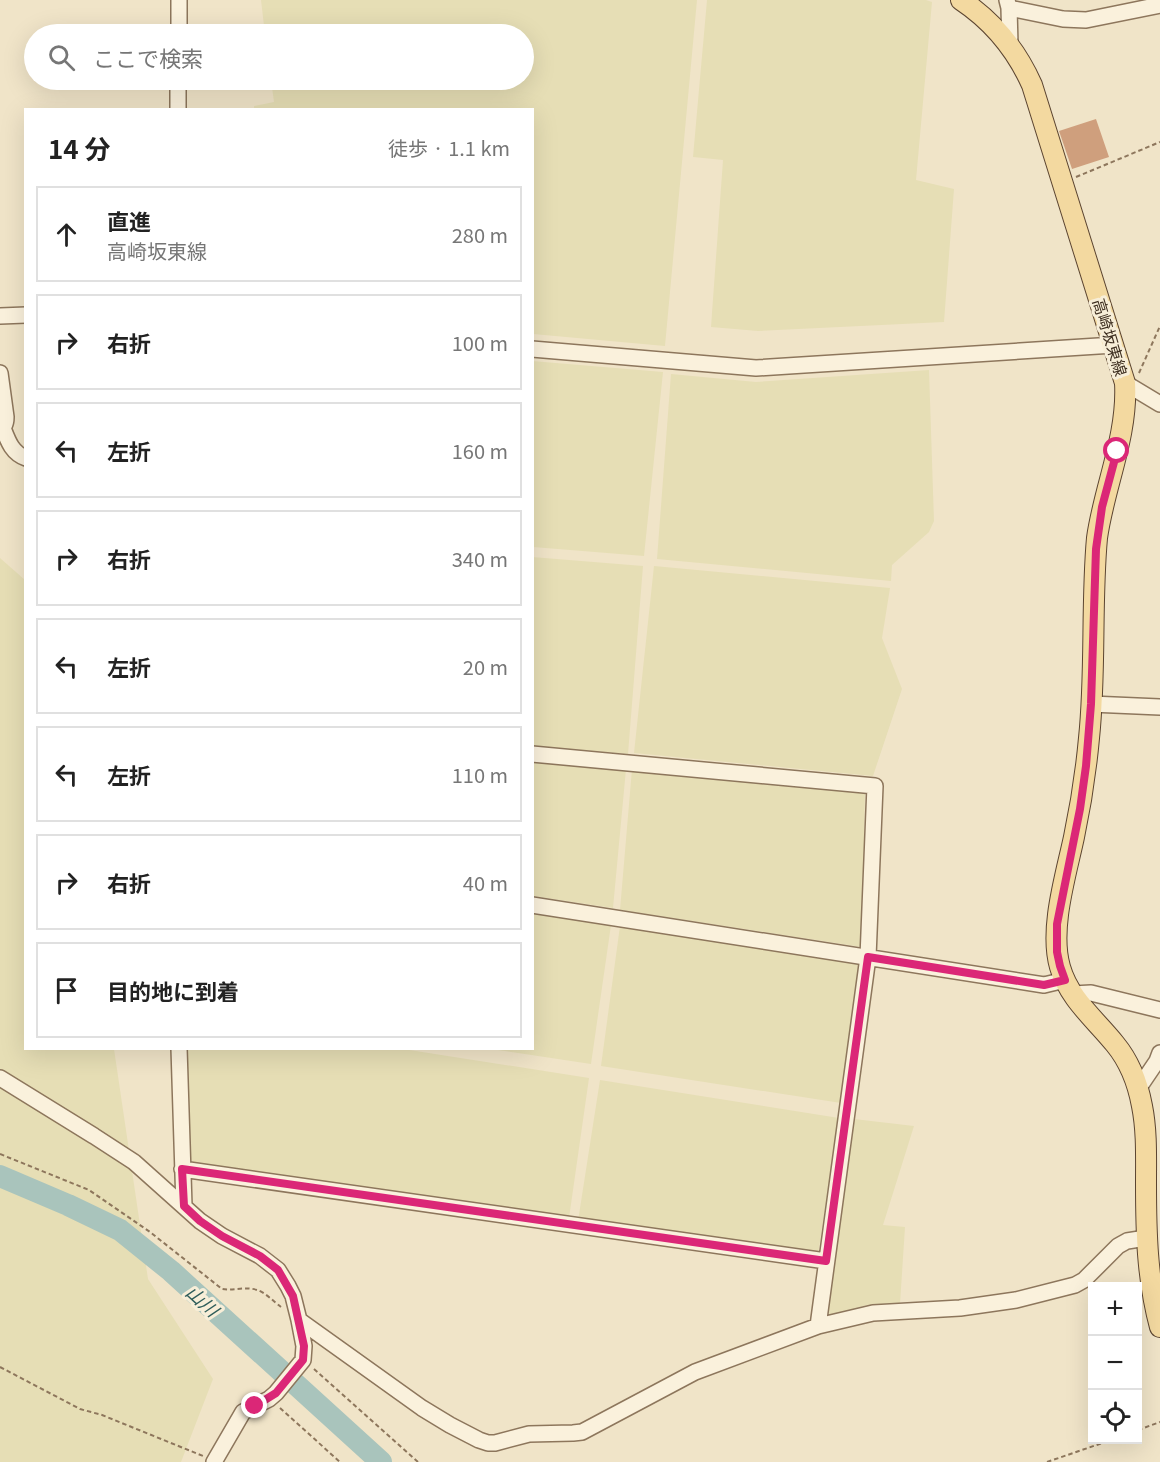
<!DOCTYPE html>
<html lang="ja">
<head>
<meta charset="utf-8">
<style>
	:root { --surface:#fff; --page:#f2f2f2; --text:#222; --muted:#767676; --line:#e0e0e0 }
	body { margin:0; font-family:Georgia,"Noto Sans JP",serif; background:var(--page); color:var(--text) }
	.controls { position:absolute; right:18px; bottom:18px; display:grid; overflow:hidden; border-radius:0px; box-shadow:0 6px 24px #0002 }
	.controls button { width:54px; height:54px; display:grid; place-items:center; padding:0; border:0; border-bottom:2px solid var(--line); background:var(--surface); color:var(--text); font:30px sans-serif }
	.stop { position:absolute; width:18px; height:18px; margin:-14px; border:4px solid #db2777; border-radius:50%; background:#fff }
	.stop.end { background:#db2777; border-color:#fff; box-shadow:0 2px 6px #0008 }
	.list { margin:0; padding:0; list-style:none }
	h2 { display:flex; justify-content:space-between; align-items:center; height:78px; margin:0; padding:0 24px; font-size:26px }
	h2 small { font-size:20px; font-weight:400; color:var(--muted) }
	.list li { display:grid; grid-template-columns:39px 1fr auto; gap:18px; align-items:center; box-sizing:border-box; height:96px; margin:0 12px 12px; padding:0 12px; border:2px solid var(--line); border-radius:0px }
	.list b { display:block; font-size:22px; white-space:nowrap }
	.list p { margin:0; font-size:20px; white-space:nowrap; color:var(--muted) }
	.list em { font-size:20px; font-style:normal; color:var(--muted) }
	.icon { flex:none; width:33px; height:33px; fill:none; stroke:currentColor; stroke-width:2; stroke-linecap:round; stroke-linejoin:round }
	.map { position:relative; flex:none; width:1160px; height:1462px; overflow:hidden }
	.search { position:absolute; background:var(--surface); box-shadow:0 6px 24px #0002; left:24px; top:24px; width:510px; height:66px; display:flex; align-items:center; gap:15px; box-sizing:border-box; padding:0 21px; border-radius:33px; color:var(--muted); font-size:22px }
	.panel { position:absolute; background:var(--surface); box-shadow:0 6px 24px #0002; left:24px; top:108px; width:510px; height:942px; border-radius:0px }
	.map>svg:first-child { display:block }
</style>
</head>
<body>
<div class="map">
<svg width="1160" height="1462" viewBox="0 0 1160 1462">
	<rect width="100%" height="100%" fill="#f0e4c8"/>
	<path fill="#e6deb5" d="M 261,0 L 697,0 L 665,346 L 533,334 L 532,110 L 254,109 L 254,106 L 274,102 L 271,80 L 524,80 L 524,34 L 265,34 Z
		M 707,0 L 926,0 L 932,2 L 916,180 L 954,189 L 944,322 L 758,331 L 711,327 L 723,160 L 693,157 Z
		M 532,361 L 663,372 L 644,556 L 533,547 Z
		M 929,370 L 934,521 L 929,532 L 892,565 L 891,581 L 657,559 L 671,374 L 756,382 Z
		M 532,557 L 643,566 L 628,754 L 533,746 Z
		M 0,558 L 25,580 L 26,1048 L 114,1049 L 148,1279 L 213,1379 L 181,1462 L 0,1462 Z
		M 654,566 L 890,588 L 882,638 L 902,689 L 873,776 L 634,753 Z
		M 533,761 L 626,769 L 613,908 L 533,896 Z
		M 632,769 L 865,790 L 862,947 L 620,910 Z
		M 533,913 L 611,925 L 591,1064 L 491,1049 L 532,1048 Z
		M 620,926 L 861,964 L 841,1103 L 601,1066 Z
		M 185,1049 L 403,1049 L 589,1078 L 569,1218 L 191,1163 L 186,1159 Z
		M 600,1080 L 839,1118 L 818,1254 L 578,1221 Z
		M 854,1119 L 914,1126 L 883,1225 L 905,1227 L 900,1304 L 867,1305 L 831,1316 L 827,1311 Z"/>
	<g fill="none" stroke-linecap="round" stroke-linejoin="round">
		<path stroke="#a9c4bc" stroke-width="22" d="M 0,1176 L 68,1205 L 120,1230 L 171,1271 L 381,1462"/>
	</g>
	<path fill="#cf9f7d" d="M 1096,119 L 1109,157 L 1072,169 L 1059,131 Z"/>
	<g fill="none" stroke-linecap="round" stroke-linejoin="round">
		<g stroke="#8d765c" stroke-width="18">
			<path id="minor" d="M 1007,0 L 1009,8 L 1010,45
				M 1009,8 L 1063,19 L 1086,20 L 1160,5
				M 179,34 L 179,0
				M 178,110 L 178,80
				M 0,316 L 26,315
				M 532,349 L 756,368 L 1114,345
				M 0,373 L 6,417 C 6,423 5,427 0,429
				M 1125,383 L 1160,404
				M 3,428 C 8,441 12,453 26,458
				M 1091,704 L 1160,707
				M 532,905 L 1044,985 L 1065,980
				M 1073,994 L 1091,993 L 1160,1010
				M 179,1048 L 184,1206
				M 0,1078 L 94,1136 L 134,1162 L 200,1221 L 222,1236 L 260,1256 L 278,1270 L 288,1286 L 293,1296 L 299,1320 L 304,1346 L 303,1360 L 276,1393 L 269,1399 L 243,1412 L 214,1462
				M 1138,1089 L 1157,1061 L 1160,1053
				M 182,1169 L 826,1261
				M 299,1320 L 422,1408 L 450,1425 L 479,1440 L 488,1443 L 495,1443 L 529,1434 L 573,1433 L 582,1432 L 695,1372 L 818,1326 L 868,957 L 875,786 L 532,754
				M 818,1326 L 873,1313 L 960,1308 L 1016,1300 L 1075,1285 L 1084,1280 L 1118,1246 L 1127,1241 L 1146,1238"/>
		</g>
		<g stroke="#5b4430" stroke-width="22">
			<path id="major" d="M 961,0 C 994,22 1016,49 1032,85 L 1125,383 C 1128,436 1104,487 1097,538 C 1091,604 1096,672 1089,738 C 1086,771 1081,804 1074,837 C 1066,875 1049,929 1060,967 C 1069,999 1095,1019 1115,1044 C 1129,1061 1138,1084 1142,1106 C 1147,1131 1146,1157 1146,1183 C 1146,1232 1147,1279 1160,1327"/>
		</g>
		<path stroke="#8d765c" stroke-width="2" stroke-dasharray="4.5 3" stroke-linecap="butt" d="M 1076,177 L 1160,142
			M 1139,373 L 1160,326
			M 0,1154 L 89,1190 L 150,1232 L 222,1289 C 233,1291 245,1286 257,1290 C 265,1292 274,1302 281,1307
			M 0,1367 L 80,1409 L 102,1415 L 203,1456
			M 314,1369 L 418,1462
			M 280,1408 L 340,1462
			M 1138,1430 L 1160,1422
			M 1047,1462 L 1111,1440"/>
		<use href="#minor" stroke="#faf1dc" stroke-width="15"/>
		<use href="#major" stroke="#f3d9a0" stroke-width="20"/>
	</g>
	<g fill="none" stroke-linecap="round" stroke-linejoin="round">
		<path stroke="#db2777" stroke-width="8" d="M 255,1406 L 276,1393 L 303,1360 L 304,1346 L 293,1296 L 278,1270 L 260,1256 L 222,1236 L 200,1221 L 184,1206 L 182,1169 L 826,1261 L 868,957 L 1044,985 L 1065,980 L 1060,966 L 1057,952 L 1057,924 L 1080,809 L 1086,766 L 1091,704 L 1096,549 L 1102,507 L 1117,451"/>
	</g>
	<g text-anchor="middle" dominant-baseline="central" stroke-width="6" stroke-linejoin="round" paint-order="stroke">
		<g font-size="16" fill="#3d2e20" stroke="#f7eed8">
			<text transform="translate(1111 337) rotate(73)">高崎坂東線</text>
		</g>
		<g font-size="18" font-style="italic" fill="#2f5d5a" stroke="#f7eed8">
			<text transform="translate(203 1300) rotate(42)">山川</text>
		</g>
	</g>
</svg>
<div class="controls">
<button>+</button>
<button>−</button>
<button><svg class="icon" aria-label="locate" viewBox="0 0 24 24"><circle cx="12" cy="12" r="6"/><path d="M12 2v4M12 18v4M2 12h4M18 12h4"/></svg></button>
</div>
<div class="stop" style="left:1117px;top:451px"></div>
<div class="stop end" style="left:255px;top:1406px"></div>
<div class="search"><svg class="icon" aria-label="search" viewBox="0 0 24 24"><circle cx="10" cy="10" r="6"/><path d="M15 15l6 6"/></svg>ここで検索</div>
<section class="panel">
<h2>14 分<small>徒歩 · 1.1 km</small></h2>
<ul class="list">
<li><svg class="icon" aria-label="ahead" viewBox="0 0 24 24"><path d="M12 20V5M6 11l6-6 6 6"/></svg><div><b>直進</b><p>高崎坂東線</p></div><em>280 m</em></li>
<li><svg class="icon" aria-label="right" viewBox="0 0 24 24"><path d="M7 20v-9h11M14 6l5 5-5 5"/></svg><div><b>右折</b></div><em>100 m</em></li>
<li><svg class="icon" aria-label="left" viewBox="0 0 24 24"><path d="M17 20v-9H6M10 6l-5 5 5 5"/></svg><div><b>左折</b></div><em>160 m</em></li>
<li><svg class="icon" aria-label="right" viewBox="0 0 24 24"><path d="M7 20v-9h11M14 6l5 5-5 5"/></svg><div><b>右折</b></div><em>340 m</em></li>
<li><svg class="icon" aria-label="left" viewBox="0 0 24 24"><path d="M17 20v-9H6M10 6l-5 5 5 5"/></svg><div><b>左折</b></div><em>20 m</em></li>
<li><svg class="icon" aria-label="left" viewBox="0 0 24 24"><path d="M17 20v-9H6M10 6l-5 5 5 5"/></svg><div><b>左折</b></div><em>110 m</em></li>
<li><svg class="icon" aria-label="right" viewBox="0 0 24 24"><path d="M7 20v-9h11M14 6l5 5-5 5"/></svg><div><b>右折</b></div><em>40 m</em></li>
<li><svg class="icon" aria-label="arrive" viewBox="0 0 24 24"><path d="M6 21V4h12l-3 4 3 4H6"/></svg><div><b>目的地に到着</b></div></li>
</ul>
</section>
</div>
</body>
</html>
